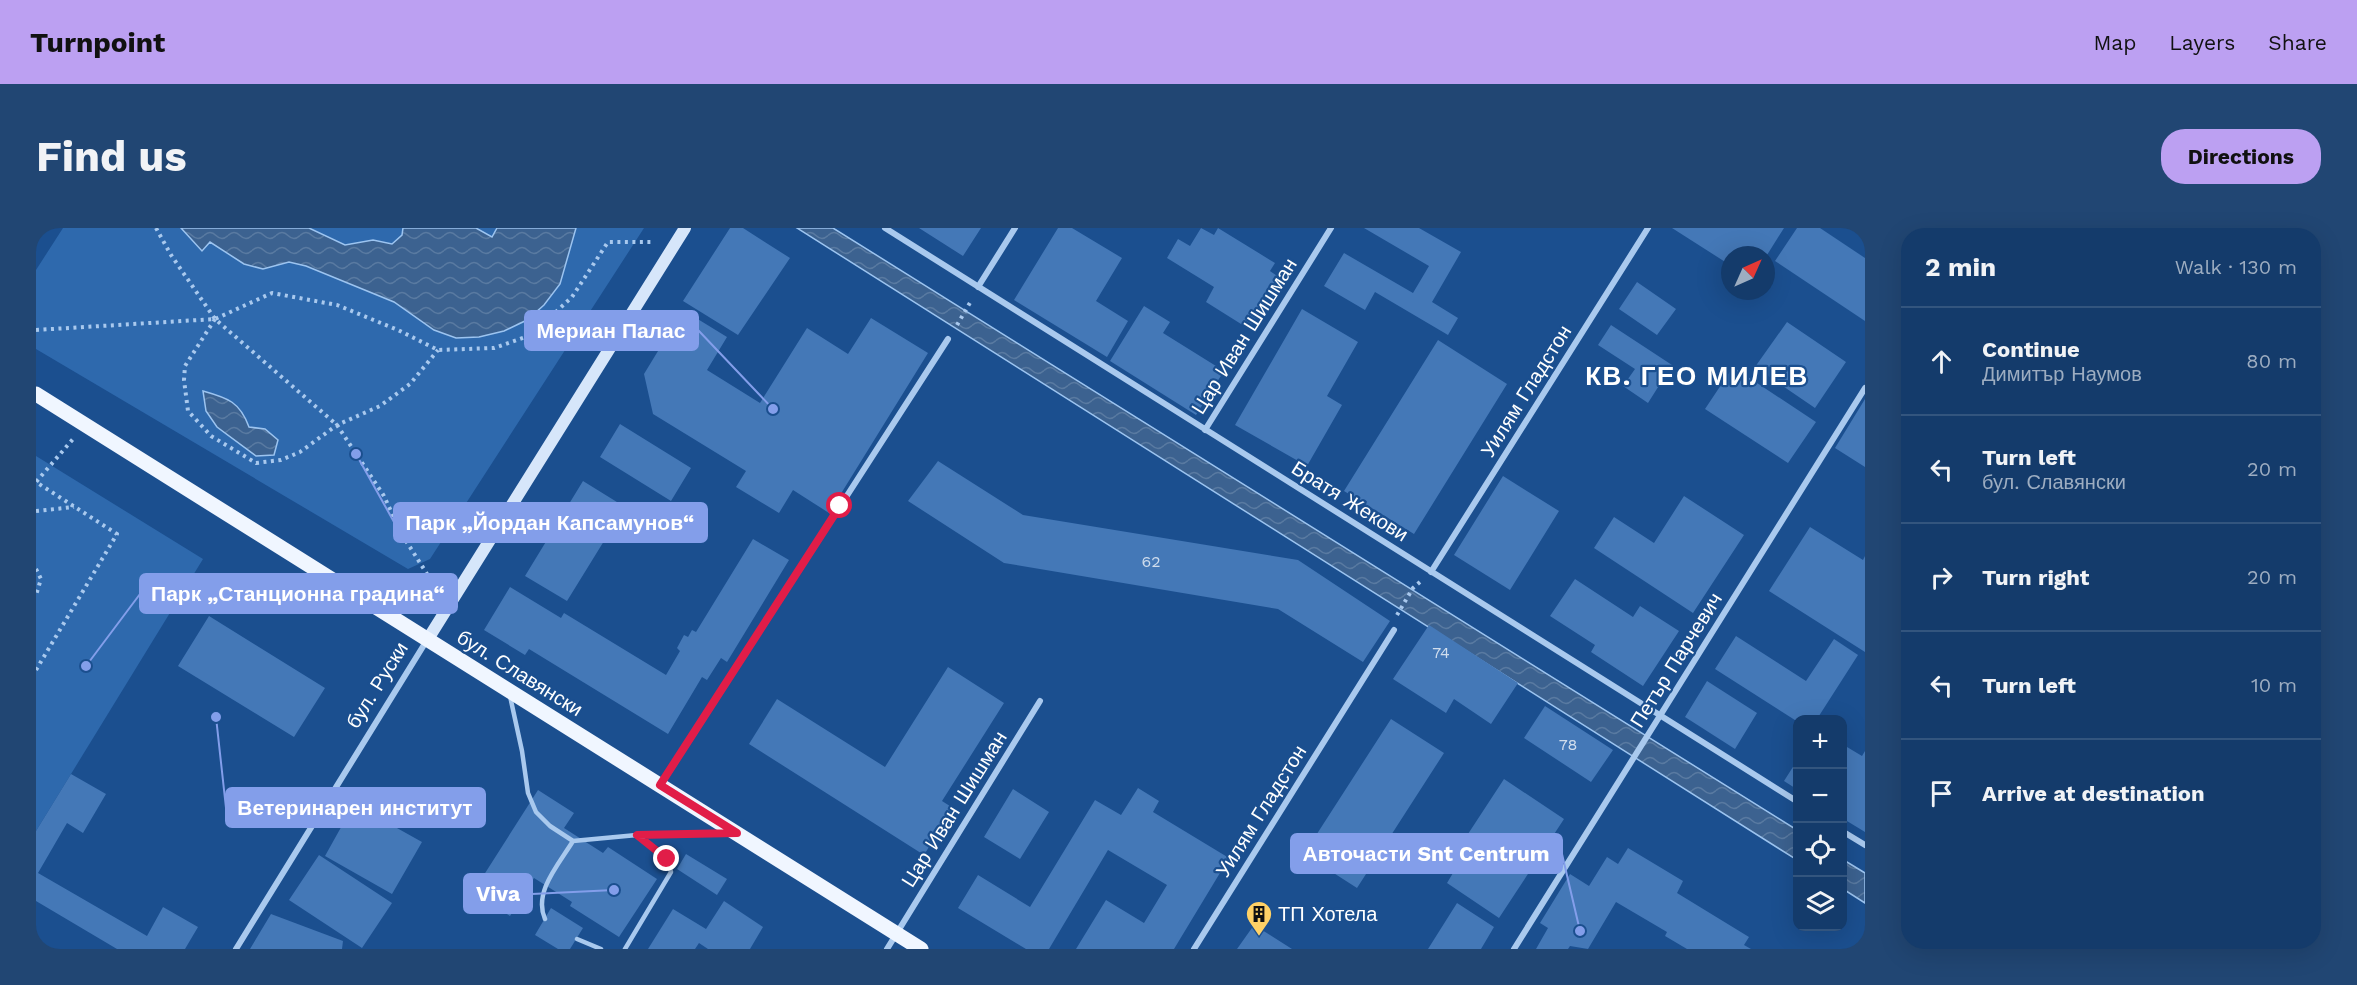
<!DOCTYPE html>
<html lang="en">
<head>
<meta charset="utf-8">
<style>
	:root { --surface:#143b6b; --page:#214673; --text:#f1f3f6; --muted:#9dadc1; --line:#33557e; --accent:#bca0f2 }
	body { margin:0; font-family:"Work Sans",sans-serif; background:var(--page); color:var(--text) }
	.controls { position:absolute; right:18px; bottom:18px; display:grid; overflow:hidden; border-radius:12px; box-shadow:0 6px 24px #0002 }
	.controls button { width:54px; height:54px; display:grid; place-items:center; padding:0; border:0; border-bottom:2px solid var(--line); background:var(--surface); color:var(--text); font:30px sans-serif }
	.compass { position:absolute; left:1685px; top:18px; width:54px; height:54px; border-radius:50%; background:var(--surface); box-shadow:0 6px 24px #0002; rotate:45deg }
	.stop { position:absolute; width:18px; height:18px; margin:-14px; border:4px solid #e11d48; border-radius:50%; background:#fff }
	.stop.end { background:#e11d48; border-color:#fff; box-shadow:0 2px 6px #0008 }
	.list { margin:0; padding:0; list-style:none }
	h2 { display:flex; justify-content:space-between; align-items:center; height:78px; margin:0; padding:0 24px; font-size:26px }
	h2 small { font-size:20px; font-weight:400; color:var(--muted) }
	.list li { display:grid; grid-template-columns:39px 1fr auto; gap:18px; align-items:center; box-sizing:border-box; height:108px; padding:0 24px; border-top:2px solid var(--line) }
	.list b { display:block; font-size:22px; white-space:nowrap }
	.list p { margin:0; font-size:20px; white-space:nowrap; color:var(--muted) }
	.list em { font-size:20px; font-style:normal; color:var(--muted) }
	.icon { flex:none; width:33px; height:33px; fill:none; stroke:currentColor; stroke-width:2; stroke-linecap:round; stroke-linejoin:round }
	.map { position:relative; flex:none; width:1829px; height:721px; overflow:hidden; border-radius:24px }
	header { display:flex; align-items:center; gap:36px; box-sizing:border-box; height:84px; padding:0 30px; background:var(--accent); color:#111 }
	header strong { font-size:28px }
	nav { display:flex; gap:33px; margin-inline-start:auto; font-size:21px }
	.intro { display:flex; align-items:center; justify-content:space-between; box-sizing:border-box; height:144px; padding:0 36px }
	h1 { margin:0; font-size:42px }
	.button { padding:15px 27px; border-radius:24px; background:var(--accent); color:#111; font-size:21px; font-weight:700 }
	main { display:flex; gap:36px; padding:0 36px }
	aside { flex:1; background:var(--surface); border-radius:24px; box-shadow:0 6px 24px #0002 }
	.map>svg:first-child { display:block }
</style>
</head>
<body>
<header>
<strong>Turnpoint</strong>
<nav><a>Map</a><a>Layers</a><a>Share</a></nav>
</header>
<div class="intro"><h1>Find us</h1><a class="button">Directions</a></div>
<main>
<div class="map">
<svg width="1829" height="721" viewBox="0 0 1829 721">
	<defs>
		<pattern id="water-waves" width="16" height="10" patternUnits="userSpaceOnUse" patternTransform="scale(1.5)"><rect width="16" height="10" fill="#3c6290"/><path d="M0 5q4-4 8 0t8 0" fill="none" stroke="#597aa1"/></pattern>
	</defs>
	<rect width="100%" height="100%" fill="#1b4f8f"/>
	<path fill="#2e69ad" d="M 27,0 L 608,0 L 394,331 L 372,341 L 0,121 L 0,42 Z
		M 0,228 L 167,331 L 0,603 Z"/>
	<path fill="url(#water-waves)" stroke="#9cc4f0" stroke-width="1.5" d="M 145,0 L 273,0 L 309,17 L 337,12 L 356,16 L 366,7 L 367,0 L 440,0 L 456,9 L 461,0 L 540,0 L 524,56 L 508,77 L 491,92 L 468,103 L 443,109 L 420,110 L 398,102 L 358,74 L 270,38 L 253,34 L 227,41 L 208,36 L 174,14 L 166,23 Z
		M 761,0 L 797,0 L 1761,602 L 1761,632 Z
		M 167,163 C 192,170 204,174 213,199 L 229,201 L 242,212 L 238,227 L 220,228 L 181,199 L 170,183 Z
		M 1806,631 L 1829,645 L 1829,675 L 1807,661 Z"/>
	<path fill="#4478b7" d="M 694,0 L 707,0 L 754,30 L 702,107 L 647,73 Z
		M 883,0 L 945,0 L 927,28 Z
		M 1022,0 L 1036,0 L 1086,30 L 1060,73 L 1092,93 L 1071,129 L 978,72 Z
		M 1165,0 L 1178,7 L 1182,0 L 1239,35 L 1234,43 L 1244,50 L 1213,101 L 1170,74 L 1178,59 L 1131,30 L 1142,11 L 1154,18 Z
		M 1328,0 L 1383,0 L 1425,24 L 1396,74 L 1422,90 L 1412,107 L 1339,64 L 1329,82 L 1288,58 L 1308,25 L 1377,65 L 1393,38 Z
		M 1636,0 L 1748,0 L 1731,27 L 1694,27 L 1694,37 Z
		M 1761,0 L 1784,0 L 1829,30 L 1829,93 L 1739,33 Z
		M 1601,54 L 1640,81 L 1621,107 L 1583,81 Z
		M 1108,78 L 1134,94 L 1127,105 L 1188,143 L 1160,187 L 1074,133 Z
		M 1266,81 L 1322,114 L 1291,168 L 1306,177 L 1271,238 L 1199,197 Z
		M 647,82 L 691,109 L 671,142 L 724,175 L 771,100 L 812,126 L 835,90 L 892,125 L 793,285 L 757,262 L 743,285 L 700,259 L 710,243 L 617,186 L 608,146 Z
		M 1751,94 L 1810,134 L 1779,180 L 1719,139 Z
		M 1575,97 L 1636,137 L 1612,175 L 1587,158 L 1599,141 L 1562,117 Z
		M 1402,112 L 1471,156 L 1378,306 L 1308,263 Z
		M 1697,139 L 1780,194 L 1752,235 L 1669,181 Z
		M 1829,171 L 1829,239 L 1799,220 Z
		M 584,196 L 655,240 L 635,273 L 564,229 Z
		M 902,233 L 987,287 L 1262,332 L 1354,393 L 1327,434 L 1242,381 L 968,335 L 872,273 Z
		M 1467,248 L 1523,283 L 1474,362 L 1418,327 Z
		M 547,253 L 589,279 L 531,373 L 489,348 Z
		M 1648,268 L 1708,307 L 1657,385 L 1558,320 L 1578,289 L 1618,315 Z
		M 1774,299 L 1827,332 L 1829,328 L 1829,424 L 1733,363 Z
		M 717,311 L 753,332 L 691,434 L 685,430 L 671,452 L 666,449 L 632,506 L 493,421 L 489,427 L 448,402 L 474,359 L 525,390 L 528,385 L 630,447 L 644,423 L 641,420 L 648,407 L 652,409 L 656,402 L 660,404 Z
		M 1539,351 L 1597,389 L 1604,378 L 1643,403 L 1607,458 L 1555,424 L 1559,417 L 1514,388 Z
		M 173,388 L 289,460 L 258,509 L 142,438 Z
		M 1393,397 L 1482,455 L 1455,496 L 1418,471 L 1410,485 L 1357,451 Z
		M 1700,408 L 1770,453 L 1798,411 L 1822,427 L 1781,491 L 1762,491 L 1762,494 L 1679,441 Z
		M 912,439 L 968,475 L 906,573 L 917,580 L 888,627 L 713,516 L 741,471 L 849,539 Z
		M 1671,453 L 1721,485 L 1699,521 L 1649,489 Z
		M 1509,478 L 1577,522 L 1555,554 L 1488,510 Z
		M 1355,491 L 1408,525 L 1321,660 L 1268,626 Z
		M 1806,516 L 1826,528 L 1829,523 L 1829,604 L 1806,590 Z
		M 1762,531 L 1762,562 L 1748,553 Z
		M 35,546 L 70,566 L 47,605 L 31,595 L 2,645 L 111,708 L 127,679 L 162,699 L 149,721 L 81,721 L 0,673 L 0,603 Z
		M 1468,551 L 1528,591 L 1463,690 L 1411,655 L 1420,640 L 1413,635 Z
		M 1102,560 L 1123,573 L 1117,584 L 1193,630 L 1138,721 L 1040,721 L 1070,672 L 1108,695 L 1131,657 L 1072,622 L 1013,721 L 990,721 L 922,680 L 942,647 L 994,679 L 1059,572 L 1085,587 Z
		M 977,561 L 1013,584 L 984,631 L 948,609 Z
		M 502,562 L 538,585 L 528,600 L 567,625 L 572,619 L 621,651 L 583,709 L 534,678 L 536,674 L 498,650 L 474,688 L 437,664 Z
		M 318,576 L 386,614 L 356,666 L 289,628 Z
		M 1592,620 L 1647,653 L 1641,665 L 1713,709 L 1708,717 L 1715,721 L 1651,721 L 1629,708 L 1631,704 L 1580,674 L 1552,721 L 1534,718 L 1532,721 L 1500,721 L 1512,700 L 1504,695 L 1534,646 L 1553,658 L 1571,629 L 1582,636 Z
		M 650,626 L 691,651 L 681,667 L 641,641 Z
		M 283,627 L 356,675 L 326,720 L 253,672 Z
		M 688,673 L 727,699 L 714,721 L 672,721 L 663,715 L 659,721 L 612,721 L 637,681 L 670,701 Z
		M 1421,675 L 1458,699 L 1445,721 L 1392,721 Z
		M 515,680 L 547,700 L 534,721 L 522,721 L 499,707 Z
		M 235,686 L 307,713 L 306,721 L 214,721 Z
		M 1218,697 L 1256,721 L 1201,721 Z"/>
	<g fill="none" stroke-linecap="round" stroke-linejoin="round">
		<path stroke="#a9c9ee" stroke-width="4" stroke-dasharray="3 4.5" stroke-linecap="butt" d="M 120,0 L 135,27 L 179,91 L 301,197 L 348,268 L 365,305 L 400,360
			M 179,91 L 149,138 L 148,152 L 152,183 L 175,208 L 220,235 L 245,232 L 264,224 L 301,197 L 344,178 L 374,156 L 402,122
			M 921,97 L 935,73
			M 0,102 L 179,91 L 236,65 L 301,77 L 362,102 L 402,122 L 458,120 L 495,107 L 536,69 L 572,14 L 617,14
			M 0,283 L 38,279
			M 0,341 L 5,351 L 0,367
			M 1361,387 L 1377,360 L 1384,354
			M 0,442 L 81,306 L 0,254 L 37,211"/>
		<path stroke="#a9c9ee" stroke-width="4.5" d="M 474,468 L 486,523 L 492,565 L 500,584 L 514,598 L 537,613 L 601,607 L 692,605
			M 509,691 C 497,664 523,636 537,613
			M 541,711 L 565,721
			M 589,721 L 635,644 L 631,631 L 601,607"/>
		<path stroke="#a9c9ee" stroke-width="6" d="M 849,0 L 1762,574
			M 942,59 L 979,0
			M 1169,202 L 1295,0
			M 1395,344 L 1612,0
			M 625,556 L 912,111
			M 1806,603 L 1829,617
			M 200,721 L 391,412
			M 851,721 L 1004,473
			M 1158,721 L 1358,402
			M 1478,721 L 1829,160"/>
		<path stroke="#d6e6fa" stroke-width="12" d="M 392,411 L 649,0"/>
		<path stroke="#f0f6ff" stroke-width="15" d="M 0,166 L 885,721"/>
	</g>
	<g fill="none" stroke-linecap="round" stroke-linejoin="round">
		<path stroke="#e11d48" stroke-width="8" d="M 631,631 L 601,607 L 701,605 L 624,557 L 804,278"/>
	</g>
	<defs>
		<g id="building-pin" transform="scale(1.35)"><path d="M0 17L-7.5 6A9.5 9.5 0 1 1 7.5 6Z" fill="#ffd166" stroke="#1b4f8f"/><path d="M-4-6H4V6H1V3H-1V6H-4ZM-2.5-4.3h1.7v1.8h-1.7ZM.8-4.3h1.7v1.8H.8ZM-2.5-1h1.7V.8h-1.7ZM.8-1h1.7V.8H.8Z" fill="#111"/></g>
	</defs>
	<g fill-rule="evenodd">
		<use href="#building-pin" x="1223" y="686"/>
	</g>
	<g text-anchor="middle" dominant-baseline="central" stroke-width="4.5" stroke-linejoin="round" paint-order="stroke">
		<g font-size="16" fill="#d0dded">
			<text x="1115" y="333">62</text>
			<text x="1405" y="424">74</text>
			<text x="1532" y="516">78</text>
		</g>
		<g font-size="20" fill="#fff" stroke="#1b4f8f">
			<text transform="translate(1208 108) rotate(-58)">Цар Иван Шишман</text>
			<text transform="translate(1490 163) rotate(-58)">Уилям Гладстон</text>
			<text transform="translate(1314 273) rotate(32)">Братя Жекови</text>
			<text transform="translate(1640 432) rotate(-58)">Петър Парчевич</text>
			<text transform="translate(484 445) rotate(32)">бул. Славянски</text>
			<text transform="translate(341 457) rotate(-58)">бул. Руски</text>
			<text transform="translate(918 581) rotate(-58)">Цар Иван Шишман</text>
			<text transform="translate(1225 583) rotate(-58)">Уилям Гладстон</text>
		</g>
		<g font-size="20" fill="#fff" stroke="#1b4f8f" text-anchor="start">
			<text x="1242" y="686">ТП Хотела</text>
		</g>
		<g font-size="26" font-weight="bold" letter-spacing="1.5" fill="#fff" stroke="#1b4f8f">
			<text x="1661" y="148">КВ. ГЕО МИЛЕВ</text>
		</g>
	</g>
	<path fill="none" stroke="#839eea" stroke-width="2" d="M737 181L662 102M320 226L358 294M50 438L104 366M180 489L190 580M1544 703L1526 626M578 662L496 666"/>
	<g fill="#839eea" stroke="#1b4f8f" stroke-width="2">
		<circle cx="737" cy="181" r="6"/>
		<circle cx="320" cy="226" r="6"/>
		<circle cx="50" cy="438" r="6"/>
		<circle cx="180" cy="489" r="6"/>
		<circle cx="1544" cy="703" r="6"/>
		<circle cx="578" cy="662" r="6"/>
	</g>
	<g fill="#839eea" stroke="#839eea" stroke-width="2">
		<rect x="489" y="83" width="173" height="39" rx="6"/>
		<rect x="358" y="275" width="313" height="39" rx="6"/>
		<rect x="104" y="346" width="317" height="39" rx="6"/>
		<rect x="190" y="560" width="259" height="39" rx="6"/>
		<rect x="1255" y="606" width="271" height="39" rx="6"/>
		<rect x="428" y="646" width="68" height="39" rx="6"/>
	</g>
	<g font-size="21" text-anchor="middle" font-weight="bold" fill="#fff">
		<text x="575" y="110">Мериан Палас</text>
		<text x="514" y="302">Парк „Йордан Капсамунов“</text>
		<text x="262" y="373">Парк „Станционна градина“</text>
		<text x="319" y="587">Ветеринарен институт</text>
		<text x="1390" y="633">Авточасти Snt Centrum</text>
		<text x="462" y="673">Viva</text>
	</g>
</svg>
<div class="controls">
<button>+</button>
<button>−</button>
<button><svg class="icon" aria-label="locate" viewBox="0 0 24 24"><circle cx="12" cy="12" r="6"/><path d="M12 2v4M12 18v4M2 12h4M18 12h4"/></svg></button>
<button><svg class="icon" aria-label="layers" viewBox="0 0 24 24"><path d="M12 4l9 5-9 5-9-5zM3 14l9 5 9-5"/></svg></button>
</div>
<svg class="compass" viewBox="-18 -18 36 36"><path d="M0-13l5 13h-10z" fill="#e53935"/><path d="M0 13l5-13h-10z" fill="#9dadc1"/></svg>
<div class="stop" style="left:804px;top:278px"></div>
<div class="stop end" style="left:631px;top:631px"></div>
</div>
<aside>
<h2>2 min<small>Walk · 130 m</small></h2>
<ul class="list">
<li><svg class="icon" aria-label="ahead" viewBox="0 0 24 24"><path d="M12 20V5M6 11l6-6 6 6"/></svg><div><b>Continue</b><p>Димитър Наумов</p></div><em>80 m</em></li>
<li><svg class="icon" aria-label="left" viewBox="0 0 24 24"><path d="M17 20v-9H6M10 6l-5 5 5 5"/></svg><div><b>Turn left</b><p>бул. Славянски</p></div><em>20 m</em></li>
<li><svg class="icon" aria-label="right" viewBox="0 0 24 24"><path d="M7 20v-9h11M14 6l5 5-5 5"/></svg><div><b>Turn right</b></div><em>20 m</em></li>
<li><svg class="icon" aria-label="left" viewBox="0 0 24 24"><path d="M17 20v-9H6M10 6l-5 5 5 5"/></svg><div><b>Turn left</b></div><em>10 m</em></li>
<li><svg class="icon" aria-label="arrive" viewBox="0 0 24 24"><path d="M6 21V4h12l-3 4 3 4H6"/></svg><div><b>Arrive at destination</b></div></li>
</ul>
</aside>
</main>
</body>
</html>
